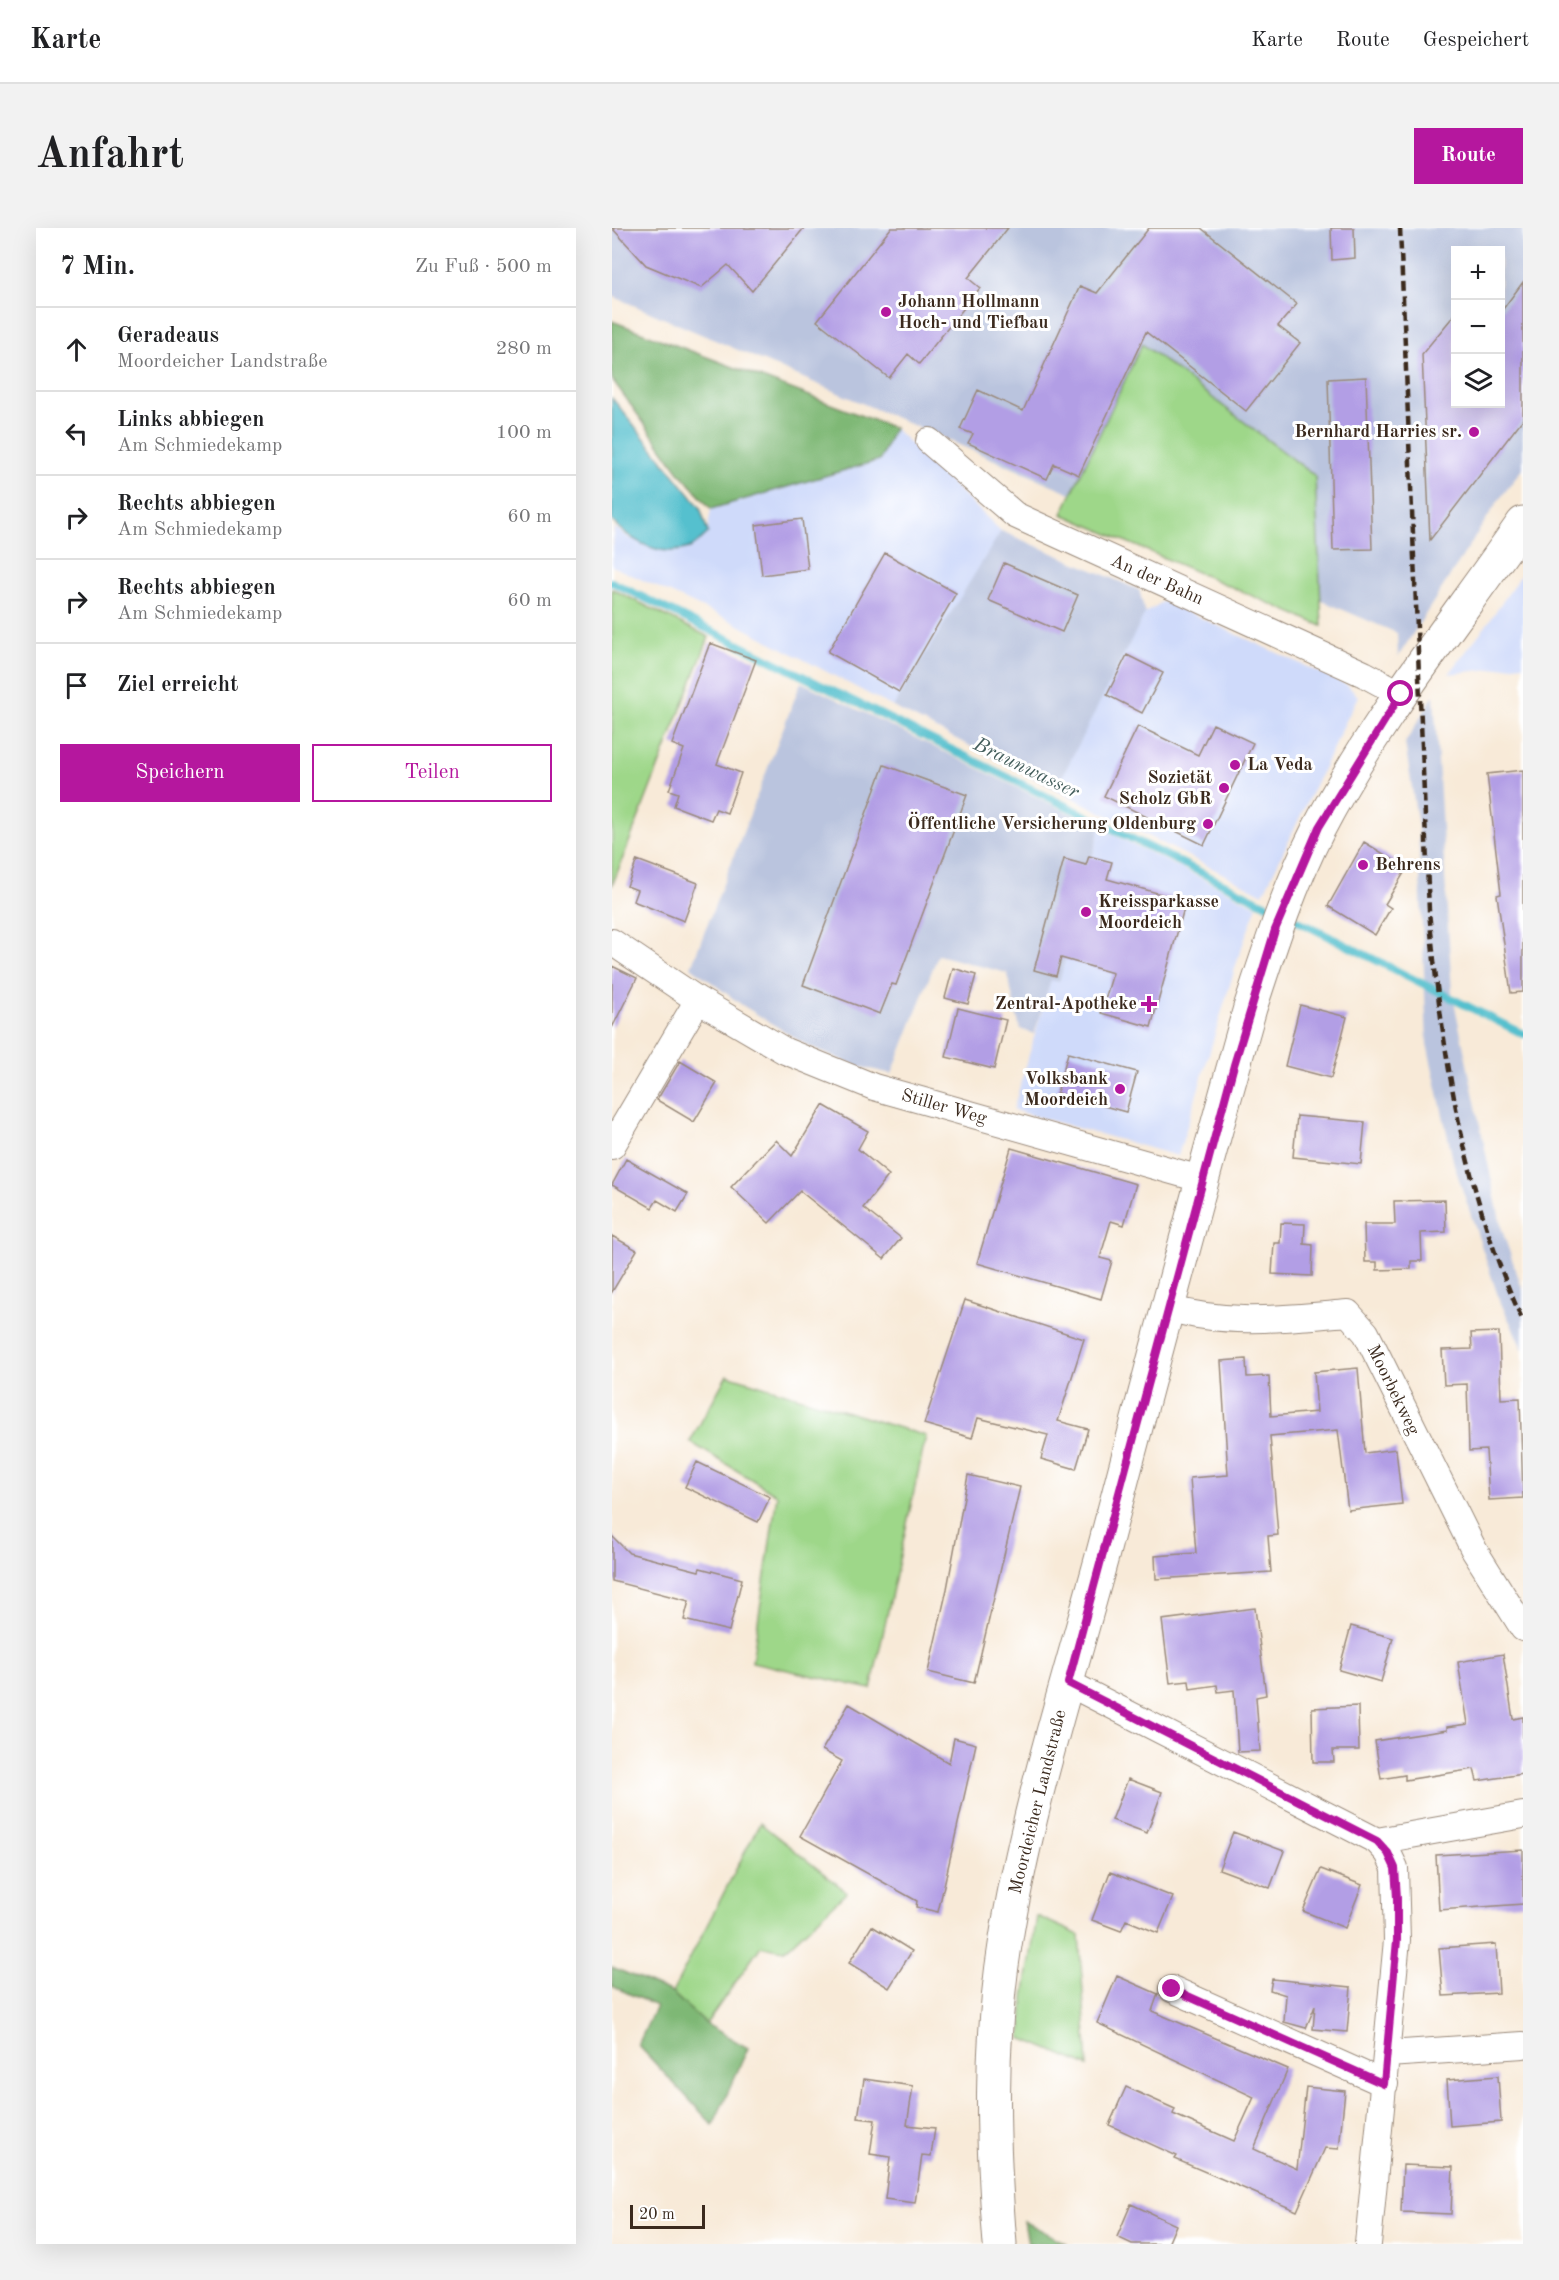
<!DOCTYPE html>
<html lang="de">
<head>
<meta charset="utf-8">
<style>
	:root { --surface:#fff; --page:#f2f2f2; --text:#202124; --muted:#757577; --line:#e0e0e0; --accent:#b5179e }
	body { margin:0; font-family:"Old Standard TT",serif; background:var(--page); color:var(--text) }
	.controls { position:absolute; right:18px; top:18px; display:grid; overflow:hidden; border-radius:0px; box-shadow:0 6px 24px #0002 }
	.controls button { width:54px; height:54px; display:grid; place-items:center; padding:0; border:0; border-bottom:2px solid var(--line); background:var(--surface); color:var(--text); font:30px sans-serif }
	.scale { position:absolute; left:18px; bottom:15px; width:75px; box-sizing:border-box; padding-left:6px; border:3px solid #3b2a1e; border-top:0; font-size:16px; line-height:21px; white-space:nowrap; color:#3b2a1e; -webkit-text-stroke:4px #fff; paint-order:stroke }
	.stop { position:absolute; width:18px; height:18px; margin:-14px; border:4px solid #b5179e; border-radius:50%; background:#fff }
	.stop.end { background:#b5179e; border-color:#fff; box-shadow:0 2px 6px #0008 }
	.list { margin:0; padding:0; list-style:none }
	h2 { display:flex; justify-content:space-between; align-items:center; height:78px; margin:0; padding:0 24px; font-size:26px }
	h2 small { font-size:20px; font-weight:400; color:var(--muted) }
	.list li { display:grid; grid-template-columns:39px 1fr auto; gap:18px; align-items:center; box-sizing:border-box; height:84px; padding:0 24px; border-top:2px solid var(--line) }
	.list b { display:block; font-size:22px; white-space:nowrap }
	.list p { margin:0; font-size:20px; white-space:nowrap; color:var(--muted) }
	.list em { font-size:20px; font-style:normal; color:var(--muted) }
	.actions { display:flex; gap:12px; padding:18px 24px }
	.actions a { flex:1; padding:14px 0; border:2px solid var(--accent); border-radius:0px; text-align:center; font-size:21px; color:var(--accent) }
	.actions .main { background:var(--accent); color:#fff }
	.icon { flex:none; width:33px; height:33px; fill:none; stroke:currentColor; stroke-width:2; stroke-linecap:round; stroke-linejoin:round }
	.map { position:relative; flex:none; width:911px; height:2016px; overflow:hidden; border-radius:0px }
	header { display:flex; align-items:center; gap:36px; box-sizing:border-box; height:84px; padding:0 30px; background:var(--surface); border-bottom:2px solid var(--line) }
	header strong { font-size:28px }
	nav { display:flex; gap:33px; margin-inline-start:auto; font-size:21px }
	.intro { display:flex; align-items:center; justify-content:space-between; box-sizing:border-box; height:144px; padding:0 36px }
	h1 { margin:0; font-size:42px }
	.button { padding:15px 27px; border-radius:0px; background:var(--accent); color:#fff; font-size:21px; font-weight:700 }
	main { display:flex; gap:36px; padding:0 36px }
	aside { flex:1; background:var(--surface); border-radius:0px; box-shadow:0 6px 24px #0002 }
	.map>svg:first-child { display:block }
</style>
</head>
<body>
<header>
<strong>Karte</strong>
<nav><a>Karte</a><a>Route</a><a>Gespeichert</a></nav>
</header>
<div class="intro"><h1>Anfahrt</h1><a class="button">Route</a></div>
<main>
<aside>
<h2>7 Min.<small>Zu Fuß · 500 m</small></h2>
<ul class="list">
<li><svg class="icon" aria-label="ahead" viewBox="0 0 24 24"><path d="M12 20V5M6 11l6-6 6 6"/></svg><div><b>Geradeaus</b><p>Moordeicher Landstraße</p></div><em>280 m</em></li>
<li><svg class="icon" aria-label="left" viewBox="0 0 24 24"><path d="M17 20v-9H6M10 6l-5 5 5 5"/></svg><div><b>Links abbiegen</b><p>Am Schmiedekamp</p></div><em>100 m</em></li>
<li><svg class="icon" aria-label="right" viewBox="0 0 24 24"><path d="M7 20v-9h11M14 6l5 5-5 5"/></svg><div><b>Rechts abbiegen</b><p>Am Schmiedekamp</p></div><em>60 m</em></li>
<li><svg class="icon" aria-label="right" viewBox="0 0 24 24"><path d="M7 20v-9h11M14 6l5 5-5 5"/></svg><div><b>Rechts abbiegen</b><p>Am Schmiedekamp</p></div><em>60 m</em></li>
<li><svg class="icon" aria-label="arrive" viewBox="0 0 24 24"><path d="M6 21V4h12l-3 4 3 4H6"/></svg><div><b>Ziel erreicht</b></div></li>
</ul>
<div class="actions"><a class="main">Speichern</a><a>Teilen</a></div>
</aside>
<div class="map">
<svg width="911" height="2016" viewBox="0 0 911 2016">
	<rect width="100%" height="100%" fill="#fff"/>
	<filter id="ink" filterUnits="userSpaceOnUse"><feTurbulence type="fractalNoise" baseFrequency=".0167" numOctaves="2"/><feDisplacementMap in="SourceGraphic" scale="12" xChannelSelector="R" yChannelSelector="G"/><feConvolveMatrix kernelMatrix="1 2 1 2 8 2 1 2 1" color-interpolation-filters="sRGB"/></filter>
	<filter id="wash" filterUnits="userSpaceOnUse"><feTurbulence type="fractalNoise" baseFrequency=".008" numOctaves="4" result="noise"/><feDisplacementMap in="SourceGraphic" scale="24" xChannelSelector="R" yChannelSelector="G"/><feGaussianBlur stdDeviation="1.35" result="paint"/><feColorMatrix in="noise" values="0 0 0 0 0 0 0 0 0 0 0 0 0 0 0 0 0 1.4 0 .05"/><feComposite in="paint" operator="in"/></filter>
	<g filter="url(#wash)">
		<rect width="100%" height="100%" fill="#f8ead8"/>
		<path fill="#cfdafa" d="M 282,200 L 389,303 L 527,362 L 533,385 L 552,373 L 735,457 L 746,468 L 651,666 L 281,479 L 119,393 L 0,338 L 2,299 L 19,311 L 95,305 L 99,281 L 268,232 Z
			M 911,344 L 911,437 L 837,446 L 878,392 Z
			M 488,600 L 645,678 L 627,727 L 566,928 L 401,882 L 439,751 L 447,753 Z"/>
		<path fill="#bac4de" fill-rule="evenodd" d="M 0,0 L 911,0 L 911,240 L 884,276 L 786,429 L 785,405 L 0,68 ZM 843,22 L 888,22 L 888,176 L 843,176 Z
			M 389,303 L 527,362 L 533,385 L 444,561 L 281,479 Z
			M 189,454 L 488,600 L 447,754 L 439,752 L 422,806 L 408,801 L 395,745 L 326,727 L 280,846 L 245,838 L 196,818 L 130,777 L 79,739 Z
			M 822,467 L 840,764 L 890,1002 L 911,1063 L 911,1122 L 887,1071 L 842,936 L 815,816 L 806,598 L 793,515 Z"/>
		<path fill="#9ed789" stroke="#6c8054" stroke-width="1.5" d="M 530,116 L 703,248 L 710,398 L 450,286 Z
			M 0,361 L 97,409 L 0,658 Z
			M 115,1147 L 314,1208 L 259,1461 L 140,1434 L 165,1267 L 78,1214 Z
			M 148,1595 L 235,1664 L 173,1722 L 149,1718 L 94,1796 L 60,1765 Z
			M 425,1688 L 467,1707 L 476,1838 L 409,1810 L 412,1769 Z"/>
		<path fill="#7eb875" stroke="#5c714a" stroke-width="1.5" d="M 0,93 L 282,200 L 268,232 L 99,281 L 67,244 L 0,151 Z
			M 0,1739 L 60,1765 L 94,1796 L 136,1820 L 101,1897 L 26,1817 L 44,1778 L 0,1758 Z
			M 412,1993 L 455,2016 L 416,2016 Z"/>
		<path fill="#54c0ce" stroke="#487576" stroke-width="1.5" d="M 0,170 L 88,279 L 96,305 C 90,310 83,318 77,320 C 47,330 20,313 0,293 Z"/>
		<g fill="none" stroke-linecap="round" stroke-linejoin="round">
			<path stroke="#54c0ce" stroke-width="8" d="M 0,354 L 663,681
				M 676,688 L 911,806"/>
		</g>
		<g id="blocks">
			<path fill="#b29ee5" d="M 0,0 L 192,0 L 140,63 L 116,37 L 89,60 L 34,37 Z
				M 279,0 L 396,0 L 356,50 L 368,60 L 307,136 L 296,126 L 277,150 L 205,93 Z
				M 537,0 L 589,0 L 685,76 L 666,98 L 688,115 L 634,183 L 534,104 L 467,247 L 442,236 L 435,251 L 356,215 L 361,206 L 348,201 L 366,162 L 411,183 L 468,58 L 485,65 Z
				M 719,0 L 742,0 L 743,30 L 720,32 Z
				M 911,54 L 911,191 L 818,312 L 810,126 L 843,86 L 843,176 L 888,176 L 888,85 Z
				M 754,149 L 760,321 L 721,322 L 716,151 Z
				M 190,291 L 196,341 L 150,347 L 144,297 Z
				M 273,325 L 344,365 L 287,464 L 216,424 Z
				M 392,335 L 466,367 L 450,404 L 376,372 Z
				M 98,415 L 144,432 L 105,536 L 129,545 L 115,585 L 104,581 L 99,592 L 62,578 L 66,565 L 57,562 L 72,521 L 60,516 Z
				M 515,427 L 551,445 L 530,485 L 495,467 Z
				M 601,496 L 641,515 L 592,617 L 492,568 L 526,498 L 586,527 Z
				M 272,537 L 355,567 L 284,757 L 280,756 L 268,786 L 191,757 Z
				M 911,542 L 911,764 L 899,765 L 885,667 L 889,666 L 875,546 Z
				M 752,614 L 795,640 L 773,676 L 779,680 L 763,707 L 716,678 Z
				M 477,628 L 500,634 L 495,651 L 574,673 L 539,799 L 489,785 L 501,745 L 449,730 L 444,748 L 422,742 L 452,631 L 474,637 Z
				M 25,632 L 86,655 L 72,693 L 21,673 L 25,662 L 15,658 Z
				M 0,738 L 25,750 L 0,800 Z
				M 341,740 L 364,747 L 356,776 L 333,770 Z
				M 688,777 L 735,789 L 719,850 L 673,838 Z
				M 346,780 L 394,792 L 382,841 L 334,829 Z
				M 456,825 L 525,844 L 514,884 L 445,865 Z
				M 68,833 L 105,855 L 82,894 L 45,872 Z
				M 211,877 L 256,903 L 246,921 L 277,947 L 251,980 L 289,1010 L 272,1031 L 188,963 L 157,995 L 119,959 L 164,912 L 180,928 Z
				M 685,888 L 753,894 L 749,936 L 681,929 Z
				M 399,920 L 524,956 L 512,997 L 499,993 L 488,1030 L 500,1033 L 489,1071 L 365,1035 Z
				M 14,931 L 76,966 L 65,984 L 45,972 L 40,980 L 0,957 Z
				M 833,972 L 834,1004 L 809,1005 L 810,1033 L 799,1033 L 799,1041 L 765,1042 L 765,1034 L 753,1034 L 752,996 L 783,996 L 782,973 Z
				M 669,995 L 693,996 L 692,1016 L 701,1017 L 700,1048 L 660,1046 L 662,1015 L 668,1015 Z
				M 0,1008 L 25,1022 L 0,1064 Z
				M 353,1072 L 472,1111 L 446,1193 L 476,1201 L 464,1241 L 429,1231 L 436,1207 L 366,1190 L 360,1210 L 312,1196 Z
				M 887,1104 L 889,1171 L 908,1170 L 911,1270 L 877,1272 L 874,1222 L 857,1223 L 855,1156 L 832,1157 L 830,1122 L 860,1121 L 859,1105 Z
				M 634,1131 L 635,1149 L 657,1148 L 659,1188 L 705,1184 L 702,1144 L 746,1140 L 753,1225 L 784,1221 L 790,1276 L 736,1282 L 726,1202 L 658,1208 L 666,1307 L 656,1308 L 659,1344 L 544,1351 L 543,1328 L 584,1325 L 578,1250 L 616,1247 L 609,1133 Z
				M 85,1234 L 158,1269 L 146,1294 L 73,1259 Z
				M 356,1247 L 408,1259 L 362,1455 L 316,1444 L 335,1361 Z
				M 0,1308 L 17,1325 L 87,1343 L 88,1340 L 130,1351 L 117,1403 L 72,1392 L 77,1373 L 0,1353 Z
				M 643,1380 L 654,1467 L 644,1469 L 648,1523 L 626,1524 L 622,1462 L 606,1464 L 605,1457 L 578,1461 L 577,1453 L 558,1455 L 550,1392 Z
				M 739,1398 L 781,1410 L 769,1454 L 727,1442 Z
				M 891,1426 L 901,1491 L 911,1489 L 911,1546 L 865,1553 L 862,1541 L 793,1552 L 793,1547 L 769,1551 L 763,1513 L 835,1502 L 835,1499 L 856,1496 L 846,1434 Z
				M 237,1476 L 337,1535 L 342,1510 L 364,1516 L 326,1684 L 304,1679 L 305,1673 L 188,1608 L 230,1533 L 210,1522 Z
				M 746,1478 L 747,1522 L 721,1522 L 722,1534 L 701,1534 L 700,1480 Z
				M 516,1551 L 550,1564 L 535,1605 L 500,1592 Z
				M 621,1604 L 672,1623 L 658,1660 L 607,1641 Z
				M 911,1622 L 911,1676 L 827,1682 L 824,1627 Z
				M 709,1641 L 750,1657 L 733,1700 L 691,1683 Z
				M 498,1644 L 561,1669 L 546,1705 L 514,1692 L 509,1703 L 480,1692 Z
				M 260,1698 L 300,1723 L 277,1760 L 237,1735 Z
				M 884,1716 L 887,1765 L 831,1768 L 827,1720 Z
				M 505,1748 L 546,1766 L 540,1783 L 676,1841 L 642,1921 L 685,1941 L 694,1859 L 733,1863 L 727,1921 L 713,1920 L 685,1983 L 563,1931 L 565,1928 L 497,1897 L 514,1859 L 563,1881 L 561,1886 L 622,1913 L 642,1869 L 485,1795 Z
				M 660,1751 L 739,1759 L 735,1804 L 701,1801 L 703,1778 L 694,1800 L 672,1794 L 674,1767 L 658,1762 Z
				M 886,1848 L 889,1894 L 838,1898 L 835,1852 Z
				M 252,1851 L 301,1858 L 295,1897 L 323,1900 L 319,1928 L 310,1927 L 303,1975 L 273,1971 L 278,1929 L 258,1926 L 263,1892 L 246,1890 Z
				M 791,1937 L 841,1939 L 839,1986 L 789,1984 Z
				M 519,1976 L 564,1997 L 556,2016 L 520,2016 L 505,2009 Z"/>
		</g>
	</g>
	<g filter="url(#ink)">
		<use href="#blocks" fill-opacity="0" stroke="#9a8a7b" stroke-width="1.5"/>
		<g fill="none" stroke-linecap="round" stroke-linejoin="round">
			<g stroke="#9a8a7b" stroke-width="28">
				<path id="street" d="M 317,213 L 403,287 L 752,446 L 789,466
					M 0,714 L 86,772 L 173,823 L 262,859 L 592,952
					M 0,918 L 86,772
					M 556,1080 C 615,1098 676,1090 736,1085 L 754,1105 L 862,1322 L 911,1400
					M 456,1455 L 765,1613 L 776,1625 L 783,1640 L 785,1712 L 756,2016
					M 765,1613 L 911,1587
					M 560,1761 L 773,1856
					M 776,1826 L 911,1817"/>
			</g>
			<g stroke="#9a8a7b" stroke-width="35">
				<path id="secondary" d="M 388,2016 C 380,1916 377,1816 393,1717 C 414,1583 457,1452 492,1321 C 539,1141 587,960 638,780 C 658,719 677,659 706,602 C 763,492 841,396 911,295"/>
			</g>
			<use href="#street" stroke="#fff" stroke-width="26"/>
			<use href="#secondary" stroke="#fff" stroke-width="33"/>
			<path stroke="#3b2a1e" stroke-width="4.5" stroke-dasharray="9 4.5" stroke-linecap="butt" d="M 788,0 L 817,683 C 830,822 851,964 911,1093"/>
		</g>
	</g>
	<g fill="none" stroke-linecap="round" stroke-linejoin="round" filter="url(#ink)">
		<path stroke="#b5179e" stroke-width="8" d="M 560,1761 L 772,1856 L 785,1712 L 785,1670 L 783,1640 L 776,1625 L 765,1613 L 456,1455 L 622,837 L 663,702 L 707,599 L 789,466"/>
	</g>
	<g fill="#b5179e" stroke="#fff" stroke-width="2">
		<circle cx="274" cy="84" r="6"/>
		<circle cx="862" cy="204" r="6"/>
		<circle cx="623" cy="537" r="6"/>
		<circle cx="612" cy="560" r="6"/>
		<circle cx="596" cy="596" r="6"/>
		<circle cx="751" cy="637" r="6"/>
		<circle cx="474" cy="684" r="6"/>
		<path d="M534 767h6v6h6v6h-6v6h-6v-6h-6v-6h6z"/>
		<circle cx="508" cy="861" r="6"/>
	</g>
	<g text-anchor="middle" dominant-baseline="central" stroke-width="6" stroke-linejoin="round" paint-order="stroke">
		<g font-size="18" font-weight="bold" fill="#3b2a1e" stroke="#fff" text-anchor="end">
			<text x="286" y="74" text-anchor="start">Johann Hollmann<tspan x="286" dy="21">Hoch- und Tiefbau</tspan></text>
			<text x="850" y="204">Bernhard Harries sr.</text>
			<text x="635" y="537" text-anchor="start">La Veda</text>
			<text x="600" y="550">Sozietät<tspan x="600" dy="21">Scholz GbR</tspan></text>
			<text x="584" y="596">Öffentliche Versicherung Oldenburg</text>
			<text x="763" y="637" text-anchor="start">Behrens</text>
			<text x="486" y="674" text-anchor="start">Kreissparkasse<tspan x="486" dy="21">Moordeich</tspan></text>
			<text x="525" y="776">Zentral-Apotheke</text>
			<text x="496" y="851">Volksbank<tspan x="496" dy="21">Moordeich</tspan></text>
		</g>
		<g font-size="18" fill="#3b2a1e" stroke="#fff">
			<text transform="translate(545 352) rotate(24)">An der Bahn</text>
			<text transform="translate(332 879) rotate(16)">Stiller Weg</text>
			<text transform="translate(781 1162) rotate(64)">Moorbekweg</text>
			<text transform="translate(426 1574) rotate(-76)">Moordeicher Landstraße</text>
		</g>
		<g font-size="20" font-style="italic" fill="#445e5c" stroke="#fff">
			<text transform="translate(414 541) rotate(26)">Braunwasser</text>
		</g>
	</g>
</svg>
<div class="controls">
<button>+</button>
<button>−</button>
<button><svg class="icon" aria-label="layers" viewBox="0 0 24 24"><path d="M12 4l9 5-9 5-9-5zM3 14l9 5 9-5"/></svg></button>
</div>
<div class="scale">20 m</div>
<div class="stop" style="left:789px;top:466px"></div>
<div class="stop end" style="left:560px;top:1761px"></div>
</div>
</main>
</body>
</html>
